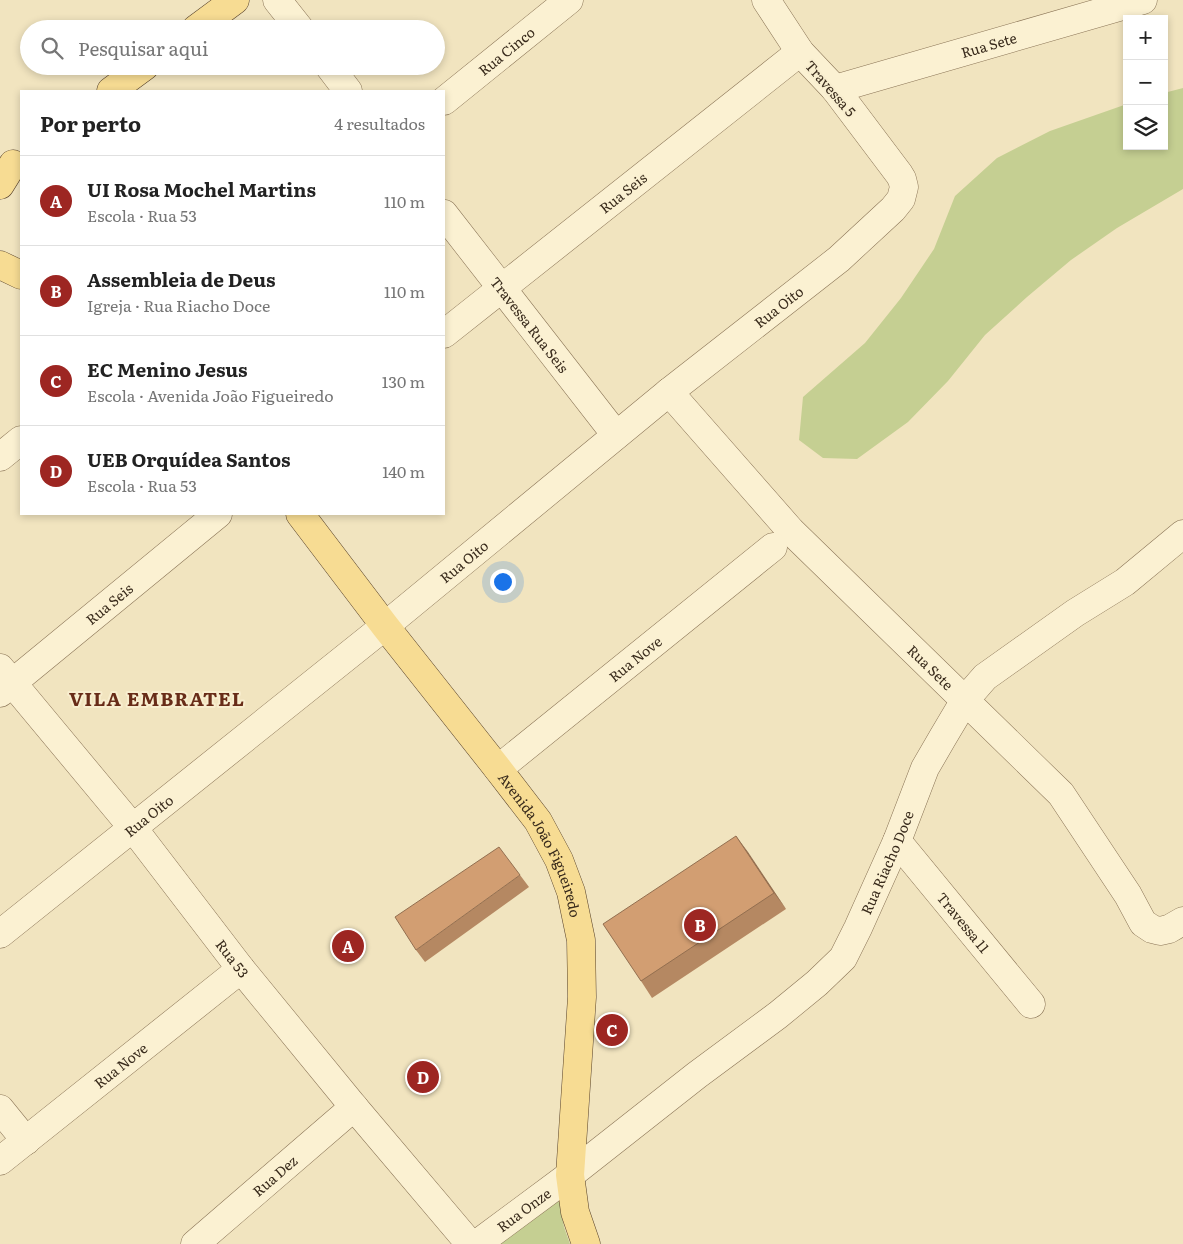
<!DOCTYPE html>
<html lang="pt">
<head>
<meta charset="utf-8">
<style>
	:root { --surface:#fff; --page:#f2f2f2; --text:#222; --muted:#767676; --line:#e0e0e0; --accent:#9d2622 }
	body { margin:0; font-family:Literata,serif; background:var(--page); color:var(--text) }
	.controls { position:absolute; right:15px; top:15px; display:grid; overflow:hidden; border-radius:0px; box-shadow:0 2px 8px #0003 }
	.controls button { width:45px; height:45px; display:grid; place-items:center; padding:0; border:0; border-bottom:1px solid var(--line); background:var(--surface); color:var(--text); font:25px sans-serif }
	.you { position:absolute; left:502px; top:581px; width:18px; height:18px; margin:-12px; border:4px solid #fff; border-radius:50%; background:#1a73e8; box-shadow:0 0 0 8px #1a73e833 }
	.badge { display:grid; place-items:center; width:32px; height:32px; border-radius:50%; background:var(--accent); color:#fff; font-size:16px; font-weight:700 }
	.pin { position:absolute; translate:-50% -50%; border:2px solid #fff; box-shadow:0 1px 5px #0006 }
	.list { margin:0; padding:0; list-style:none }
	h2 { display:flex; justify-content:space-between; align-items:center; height:65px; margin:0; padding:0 20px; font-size:21px }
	h2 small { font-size:16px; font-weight:400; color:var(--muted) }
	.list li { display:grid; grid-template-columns:32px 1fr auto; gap:15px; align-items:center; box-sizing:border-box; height:90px; padding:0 20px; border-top:1px solid var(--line) }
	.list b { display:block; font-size:19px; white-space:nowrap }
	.list p { margin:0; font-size:16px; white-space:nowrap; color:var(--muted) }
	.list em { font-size:16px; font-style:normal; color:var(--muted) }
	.icon { flex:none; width:28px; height:28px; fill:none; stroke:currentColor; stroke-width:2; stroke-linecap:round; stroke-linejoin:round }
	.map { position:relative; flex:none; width:1183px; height:1244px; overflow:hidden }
	.search { position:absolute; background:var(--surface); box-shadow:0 2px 8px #0003; left:20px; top:20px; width:425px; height:55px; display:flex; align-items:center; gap:12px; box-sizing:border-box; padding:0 18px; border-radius:28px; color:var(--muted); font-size:19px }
	.panel { position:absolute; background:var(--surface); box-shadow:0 2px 8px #0003; left:20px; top:90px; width:425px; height:425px; border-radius:0px }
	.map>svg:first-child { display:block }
</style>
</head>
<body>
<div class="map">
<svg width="1183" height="1244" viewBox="0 0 1183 1244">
	<rect width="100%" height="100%" fill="#f1e4bf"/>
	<path fill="#c5cf92" d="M 1183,88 L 1183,189 L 1117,228 L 1071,260 L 1027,297 L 985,335 L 948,381 L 908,422 L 857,459 L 823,458 L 799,440 L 803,397 L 865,343 L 901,298 L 934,249 L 955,196 L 997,158 L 1050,131 L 1127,104 L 1127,146 L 1164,146 L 1164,93 Z
		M 559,1197 L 564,1227 L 570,1244 L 497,1244 Z"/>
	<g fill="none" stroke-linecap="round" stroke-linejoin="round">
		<g stroke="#8a7456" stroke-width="29">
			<g id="minor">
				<path d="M 277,0 L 300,29"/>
				<path d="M 329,66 L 348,91"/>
				<path id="s1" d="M 835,89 L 1143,0"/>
				<path id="s2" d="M 444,101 L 569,0"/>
				<path id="s3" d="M 444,214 L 616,435"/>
				<path id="s4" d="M 444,334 L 800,52"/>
				<path id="s5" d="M 669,392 L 791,531 L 1061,794 L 1128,895 L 1143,923 L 1152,929 L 1160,931 L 1169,929 L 1183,921"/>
				<path d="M 0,457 L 21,440"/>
				<path id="s6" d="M 0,668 L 133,828 L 241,969 L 354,1107 L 470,1244"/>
				<path id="s7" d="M 0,693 L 218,514"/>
				<path id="s8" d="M 498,769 L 773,547"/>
				<path id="s9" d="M 897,841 L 1031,1004"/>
				<path id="s10" d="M 0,934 L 385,626 L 669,392 L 839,259 L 893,209 L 901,199 L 904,187 L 902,179 L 899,174 L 835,89 L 800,52 L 766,0"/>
				<path d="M 0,1109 L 26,1141"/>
				<path id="s11" d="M 0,1161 L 241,969"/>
				<path id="s12" d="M 195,1244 L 354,1107"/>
				<path id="s13" d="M 477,1244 L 570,1175 L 697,1075 L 778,1015 L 817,983 L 843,958 L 858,928 L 897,841 L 925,768 L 943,737 L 965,700 L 985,677 L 1075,613 L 1125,582 L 1183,534"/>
			</g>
		</g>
		<g stroke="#58422b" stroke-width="29">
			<g id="major">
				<path d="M 196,29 L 235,0"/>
				<path d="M 111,91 L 145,66"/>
				<path d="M 0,185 L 13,164"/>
				<path d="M 0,265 L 21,275"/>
				<path id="s14" d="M 300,514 L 385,626 L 498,769 L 538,821 L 559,860 L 571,892 L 581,940 L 582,997 L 570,1175 L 575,1212 L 586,1244"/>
			</g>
		</g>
		<use href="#minor" stroke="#fbf1d2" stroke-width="28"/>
		<use href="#major" stroke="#f7dc93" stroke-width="28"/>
	</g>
	<path fill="#b58862" d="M 736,836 L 786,909 L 652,998 L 641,981 Z
		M 520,875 L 529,887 L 425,962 L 416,950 Z"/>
	<path fill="#936f50" d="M 736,836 L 748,852 L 786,909 L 774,893 Z"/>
	<path fill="#d29e72" stroke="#936f50" d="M 736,836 L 774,893 L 641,981 L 603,924 Z
		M 499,847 L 520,875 L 416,950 L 395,917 Z"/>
	<g text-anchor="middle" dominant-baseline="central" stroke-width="4" stroke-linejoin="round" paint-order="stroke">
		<g font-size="14" fill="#392b1c" stroke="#f8eecf">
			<text stroke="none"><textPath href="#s1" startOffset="160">Rua Sete</textPath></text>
			<text stroke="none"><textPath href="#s2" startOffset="80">Rua Cinco</textPath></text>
			<text transform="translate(831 88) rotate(49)">Travessa 5</text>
			<text stroke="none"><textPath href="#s4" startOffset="228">Rua Seis</textPath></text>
			<text stroke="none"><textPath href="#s10" startOffset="1000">Rua Oito</textPath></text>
			<text stroke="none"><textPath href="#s3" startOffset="140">Travessa Rua Seis</textPath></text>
			<text stroke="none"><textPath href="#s10" startOffset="595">Rua Oito</textPath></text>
			<text stroke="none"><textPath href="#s7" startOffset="141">Rua Seis</textPath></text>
			<text stroke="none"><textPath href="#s8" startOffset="176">Rua Nove</textPath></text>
			<text stroke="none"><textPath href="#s5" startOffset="380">Rua Sete</textPath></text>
			<text stroke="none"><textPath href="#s10" startOffset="190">Rua Oito</textPath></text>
			<text stroke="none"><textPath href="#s14" startOffset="411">Avenida João Figueiredo</textPath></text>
			<text stroke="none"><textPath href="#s13" startOffset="570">Rua Riacho Doce</textPath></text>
			<text stroke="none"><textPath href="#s9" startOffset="105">Travessa 11</textPath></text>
			<text stroke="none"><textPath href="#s6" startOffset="372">Rua 53</textPath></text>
			<text stroke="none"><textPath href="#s11" startOffset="154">Rua Nove</textPath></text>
			<text stroke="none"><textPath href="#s12" startOffset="105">Rua Dez</textPath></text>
			<text stroke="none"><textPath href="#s13" startOffset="58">Rua Onze</textPath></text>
		</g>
		<g font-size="19" font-weight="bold" letter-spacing="1" fill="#682c18" stroke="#f8eecf">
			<text x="157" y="698">VILA EMBRATEL</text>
		</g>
	</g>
</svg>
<div class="controls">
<button>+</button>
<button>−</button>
<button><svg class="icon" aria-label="layers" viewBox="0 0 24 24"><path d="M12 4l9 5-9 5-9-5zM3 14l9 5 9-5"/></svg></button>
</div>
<div class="you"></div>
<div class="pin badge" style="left:348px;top:946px">A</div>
<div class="pin badge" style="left:700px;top:925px">B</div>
<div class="pin badge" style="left:612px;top:1030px">C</div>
<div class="pin badge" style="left:423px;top:1077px">D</div>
<div class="search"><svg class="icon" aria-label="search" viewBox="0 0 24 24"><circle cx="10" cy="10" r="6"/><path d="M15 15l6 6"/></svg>Pesquisar aqui</div>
<section class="panel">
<h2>Por perto<small>4 resultados</small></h2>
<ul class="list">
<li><span class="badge">A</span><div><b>UI Rosa Mochel Martins</b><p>Escola · Rua 53</p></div><em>110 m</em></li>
<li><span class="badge">B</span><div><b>Assembleia de Deus</b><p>Igreja · Rua Riacho Doce</p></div><em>110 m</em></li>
<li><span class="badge">C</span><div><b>EC Menino Jesus</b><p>Escola · Avenida João Figueiredo</p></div><em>130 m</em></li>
<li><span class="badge">D</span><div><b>UEB Orquídea Santos</b><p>Escola · Rua 53</p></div><em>140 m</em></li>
</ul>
</section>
</div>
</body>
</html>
